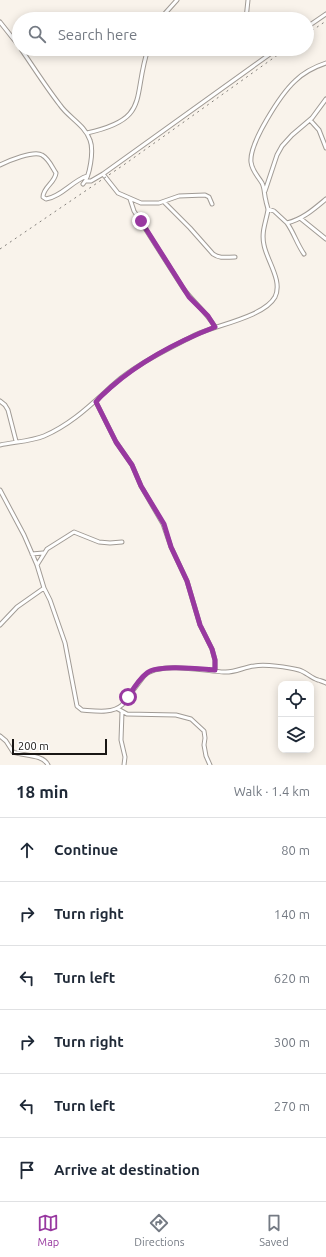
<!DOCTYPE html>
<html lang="en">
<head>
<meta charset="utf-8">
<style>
	:root { --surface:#fff; --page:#f6f6f7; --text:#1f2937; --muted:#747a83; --line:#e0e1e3; --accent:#9838a0 }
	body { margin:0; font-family:Ubuntu,sans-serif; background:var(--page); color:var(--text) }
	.controls { position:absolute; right:12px; bottom:12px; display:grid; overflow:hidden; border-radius:8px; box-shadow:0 2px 10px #0003 }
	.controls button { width:36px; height:36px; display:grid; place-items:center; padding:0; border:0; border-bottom:1px solid var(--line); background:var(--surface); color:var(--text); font:20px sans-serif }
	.scale { position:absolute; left:12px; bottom:10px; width:95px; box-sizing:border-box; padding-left:4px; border:2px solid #191614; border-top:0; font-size:11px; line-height:14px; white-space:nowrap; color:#191614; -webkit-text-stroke:3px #fff; paint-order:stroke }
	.stop { position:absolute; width:12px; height:12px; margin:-9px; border:3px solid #9838a0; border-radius:50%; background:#fff }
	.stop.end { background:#9838a0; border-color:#fff; box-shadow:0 1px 4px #0008 }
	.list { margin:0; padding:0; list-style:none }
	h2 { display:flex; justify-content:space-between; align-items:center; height:52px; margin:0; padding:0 16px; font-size:17px }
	h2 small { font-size:13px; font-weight:400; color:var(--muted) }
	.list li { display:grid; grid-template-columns:26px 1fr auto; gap:12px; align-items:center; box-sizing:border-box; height:64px; padding:0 16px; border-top:1px solid var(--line) }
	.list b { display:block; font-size:15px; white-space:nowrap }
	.list em { font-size:13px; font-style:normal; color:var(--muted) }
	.icon { flex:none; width:22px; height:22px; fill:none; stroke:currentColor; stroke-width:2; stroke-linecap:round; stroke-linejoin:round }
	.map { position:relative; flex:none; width:326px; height:765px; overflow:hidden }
	.search { position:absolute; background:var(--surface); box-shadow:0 2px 10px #0003; left:12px; right:12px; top:12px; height:44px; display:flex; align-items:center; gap:10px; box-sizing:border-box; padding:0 14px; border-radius:22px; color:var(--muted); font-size:15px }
	.sheet { height:436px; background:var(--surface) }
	nav { display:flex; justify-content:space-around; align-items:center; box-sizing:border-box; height:56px; border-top:1px solid var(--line); background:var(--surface); font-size:11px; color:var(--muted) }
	nav a { display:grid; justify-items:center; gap:2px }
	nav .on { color:var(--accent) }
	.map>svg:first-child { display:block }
</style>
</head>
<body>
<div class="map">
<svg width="326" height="765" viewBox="0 0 326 765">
	<rect width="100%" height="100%" fill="#f9f3eb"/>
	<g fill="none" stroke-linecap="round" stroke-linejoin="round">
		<g stroke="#a19b95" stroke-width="5">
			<path id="street" d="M 160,19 L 177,0
				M 246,19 L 248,0
				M 0,22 L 19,46
				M 307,27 L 326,14
				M 21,49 C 34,68 46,87 60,105 C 68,117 85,125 90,140 C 94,150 90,177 83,184
				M 310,120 L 319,130 L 326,148
				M 87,133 C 151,119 132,98 148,49
				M 0,165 C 8,161 34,150 42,155 C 49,159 52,167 56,173 C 55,183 43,187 43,197 L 46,199 C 61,197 72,181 87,176
				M 103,174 L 118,193 L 141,203 L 159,203 L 179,196 L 205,195 L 209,197 L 212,204
				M 86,181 L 91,181 L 103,174 L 277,49
				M 265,191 L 277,155 L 282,146 L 292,135 L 312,118 L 326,99
				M 130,199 L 134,211 L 183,288 C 193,302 206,311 215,327
				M 164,202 L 190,228 L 213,254 C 220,259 227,257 235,257
				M 268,209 L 274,211 L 287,223 C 303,219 314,209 326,199
				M 300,218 L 326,239
				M 287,223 C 294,233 297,244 304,254
				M 0,401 L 5,405 L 8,410 L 16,441
				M 96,402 L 116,442 L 132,465 L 141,486 L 163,524 L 171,547 L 187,581 L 200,625 L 212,649 L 215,660 L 215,670
				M 0,445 C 14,442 32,441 44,436 C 76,422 96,399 121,378 C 143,361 170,348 195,335 C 216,325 264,317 275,297 C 283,281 267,261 264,245 C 261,232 266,222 268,210 C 268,207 266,203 266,201 C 264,195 265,189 262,183 C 258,176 252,171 251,162 C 249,143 281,94 295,81 C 304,72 314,67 326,63
				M 0,490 L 24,535 L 37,565 L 44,588 L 50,600 L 65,643 L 77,706 L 82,710 C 95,711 112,714 122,705 L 144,676 C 159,661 204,671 224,672 C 234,673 244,667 254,666 C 265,664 288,667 299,670 C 306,672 311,678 318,680 C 321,681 323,681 326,683
				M 32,554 L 43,553
				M 37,565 L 47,549 L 74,532 L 99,542 L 110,543 L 122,542
				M 0,625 L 17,607 L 44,588
				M 118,709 L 127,714 L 176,715 L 191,719 L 204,731 L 205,738 L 204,745 L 206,756 L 210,765
				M 122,712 L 121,740 L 125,757 L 124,765
				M 0,736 L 6,741 L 13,752 C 23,756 43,754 48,765"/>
		</g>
		<use href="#street" stroke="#fff" stroke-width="3"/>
		<path stroke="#837f7a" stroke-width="1" stroke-dasharray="2 4" stroke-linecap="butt" d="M 307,34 L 326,21
			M 0,249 L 125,164 L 286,49"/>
	</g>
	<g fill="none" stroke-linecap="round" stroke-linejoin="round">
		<path stroke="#9838a0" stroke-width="5" d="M 128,697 C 133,689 139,679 147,673 C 158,664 201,669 215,670 L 215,660 L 212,649 L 200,625 L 187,581 L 171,547 L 164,524 L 141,486 L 132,465 L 116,442 L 96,402 C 100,396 106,392 111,387 C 140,362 179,341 215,327 L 208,316 L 189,297 L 141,221"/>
	</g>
</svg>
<div class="controls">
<button><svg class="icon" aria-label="locate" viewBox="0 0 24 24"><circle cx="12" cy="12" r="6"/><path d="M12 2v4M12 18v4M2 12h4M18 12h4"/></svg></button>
<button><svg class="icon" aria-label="layers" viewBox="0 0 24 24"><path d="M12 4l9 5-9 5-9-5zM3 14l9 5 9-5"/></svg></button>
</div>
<div class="scale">200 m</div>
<div class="stop" style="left:128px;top:697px"></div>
<div class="stop end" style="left:141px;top:221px"></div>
<div class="search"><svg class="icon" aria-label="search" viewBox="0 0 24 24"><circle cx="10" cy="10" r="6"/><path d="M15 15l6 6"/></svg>Search here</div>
</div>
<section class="sheet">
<h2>18 min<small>Walk · 1.4 km</small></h2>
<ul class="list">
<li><svg class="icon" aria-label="ahead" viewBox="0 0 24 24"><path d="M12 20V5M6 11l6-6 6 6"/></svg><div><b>Continue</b></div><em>80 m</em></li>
<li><svg class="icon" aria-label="right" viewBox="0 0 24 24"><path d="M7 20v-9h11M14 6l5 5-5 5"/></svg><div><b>Turn right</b></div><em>140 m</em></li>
<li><svg class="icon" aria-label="left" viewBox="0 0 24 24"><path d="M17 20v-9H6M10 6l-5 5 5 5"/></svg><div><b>Turn left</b></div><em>620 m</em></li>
<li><svg class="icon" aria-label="right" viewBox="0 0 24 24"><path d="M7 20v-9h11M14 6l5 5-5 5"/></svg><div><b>Turn right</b></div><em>300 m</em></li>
<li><svg class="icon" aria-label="left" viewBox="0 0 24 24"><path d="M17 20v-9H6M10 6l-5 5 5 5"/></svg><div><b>Turn left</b></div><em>270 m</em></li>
<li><svg class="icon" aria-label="arrive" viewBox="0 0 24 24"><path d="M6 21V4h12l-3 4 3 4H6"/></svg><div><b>Arrive at destination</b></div></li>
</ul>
</section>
<nav>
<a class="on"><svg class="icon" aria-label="map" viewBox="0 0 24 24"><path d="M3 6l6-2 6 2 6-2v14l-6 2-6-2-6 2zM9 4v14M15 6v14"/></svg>Map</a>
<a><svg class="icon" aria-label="directions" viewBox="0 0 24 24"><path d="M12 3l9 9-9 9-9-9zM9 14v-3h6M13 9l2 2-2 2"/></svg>Directions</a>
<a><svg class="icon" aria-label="saved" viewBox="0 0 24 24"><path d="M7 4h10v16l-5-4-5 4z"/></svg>Saved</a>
</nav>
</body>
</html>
